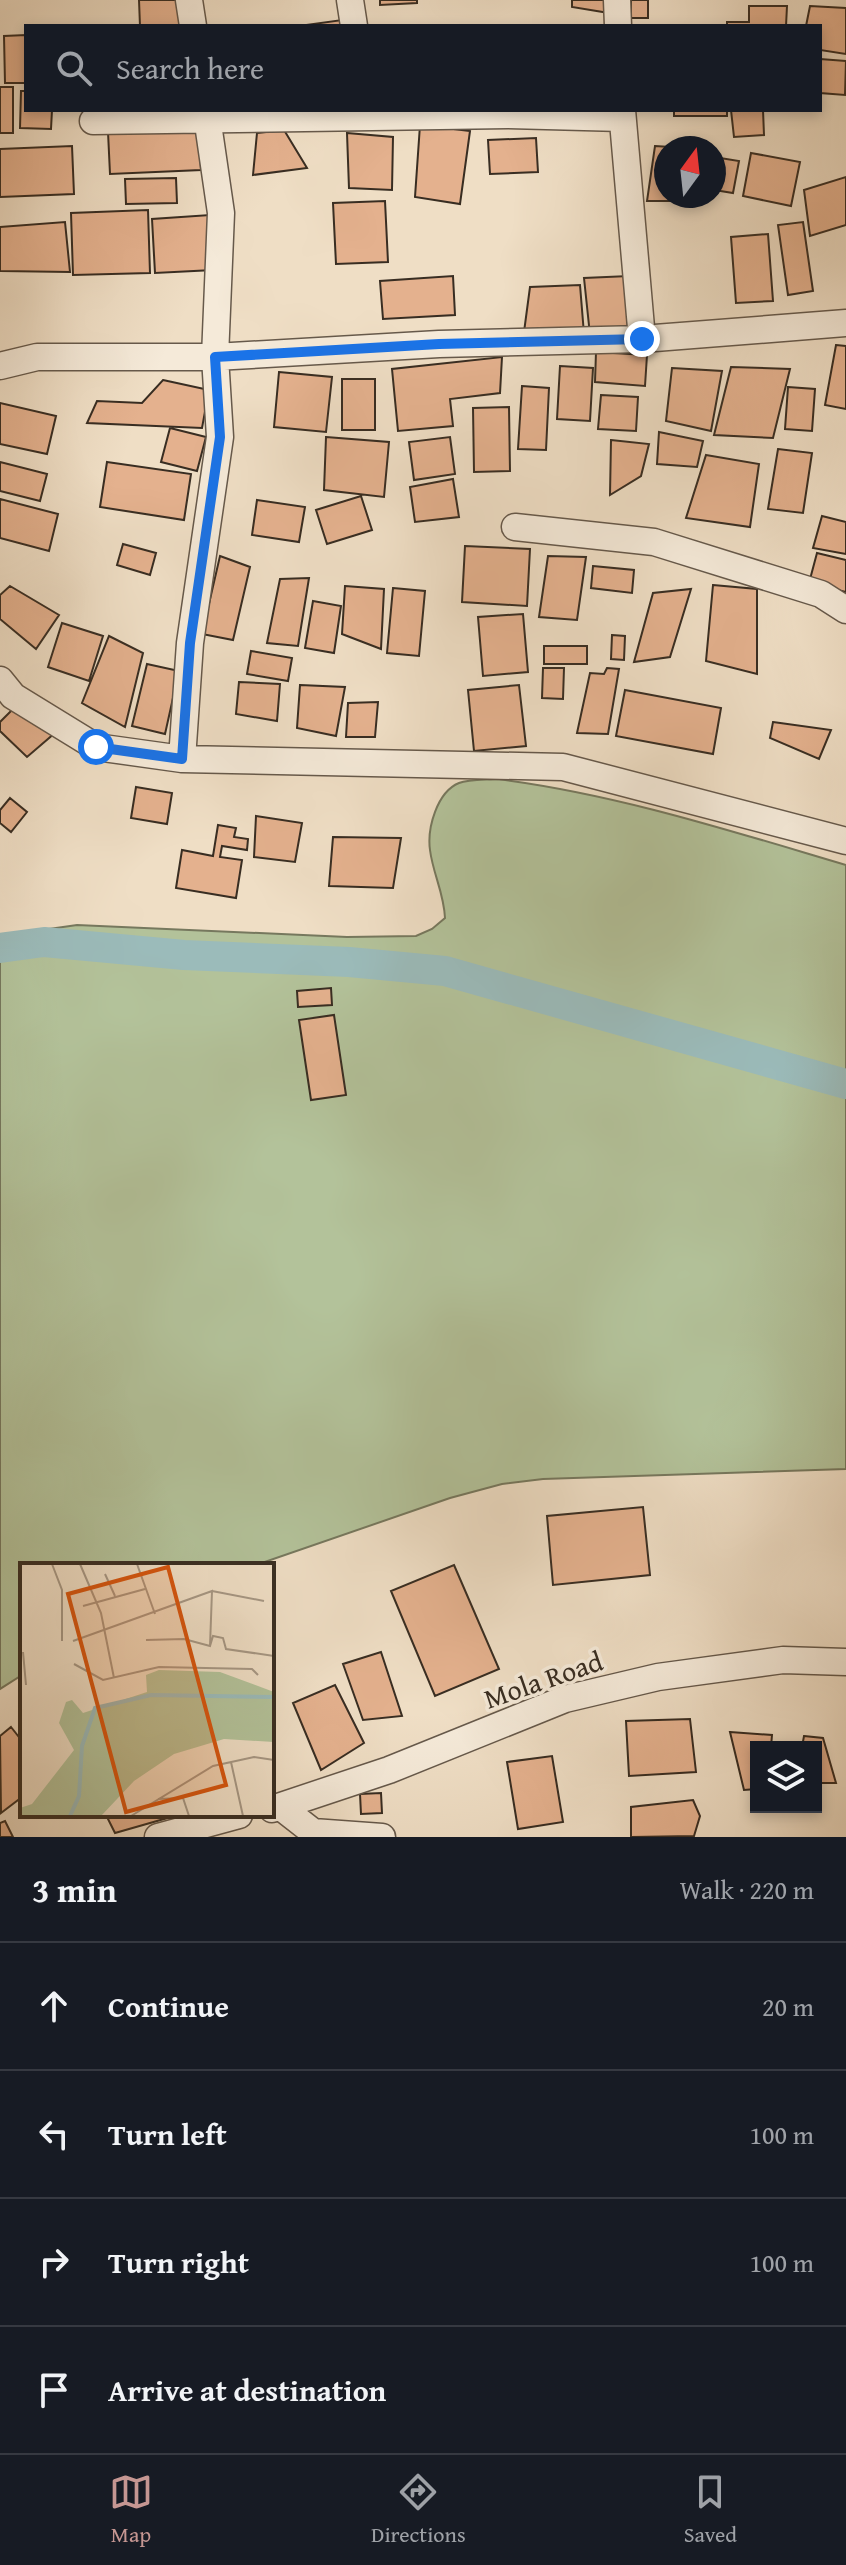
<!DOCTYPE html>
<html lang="en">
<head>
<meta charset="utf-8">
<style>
	:root { --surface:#171b24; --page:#20242c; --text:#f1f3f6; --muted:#9ea1a6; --line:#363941; --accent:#c59692 }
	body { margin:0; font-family:"Gentium Book Plus",serif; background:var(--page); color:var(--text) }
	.controls { position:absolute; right:24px; bottom:24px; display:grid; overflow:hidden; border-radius:0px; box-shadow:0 4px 12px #0003 }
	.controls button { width:72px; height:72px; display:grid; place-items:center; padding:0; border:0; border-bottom:2px solid var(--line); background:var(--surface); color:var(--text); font:40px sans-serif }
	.compass { position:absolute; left:654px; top:136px; width:72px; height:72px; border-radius:50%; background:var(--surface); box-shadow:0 4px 12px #0003; rotate:15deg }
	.stop { position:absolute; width:24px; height:24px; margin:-18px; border:6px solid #1a73e8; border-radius:50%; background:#fff }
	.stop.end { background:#1a73e8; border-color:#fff; box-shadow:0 2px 8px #0008 }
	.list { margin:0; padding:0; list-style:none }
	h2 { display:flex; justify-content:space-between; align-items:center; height:104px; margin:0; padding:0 32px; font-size:34px }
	h2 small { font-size:26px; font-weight:400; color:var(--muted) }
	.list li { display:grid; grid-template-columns:52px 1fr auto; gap:24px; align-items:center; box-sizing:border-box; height:128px; padding:0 32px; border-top:2px solid var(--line) }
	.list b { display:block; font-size:30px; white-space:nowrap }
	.list em { font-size:26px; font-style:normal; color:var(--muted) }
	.icon { flex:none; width:44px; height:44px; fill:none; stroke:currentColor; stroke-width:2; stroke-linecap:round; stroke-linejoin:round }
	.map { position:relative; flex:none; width:846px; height:1837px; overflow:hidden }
	.search { position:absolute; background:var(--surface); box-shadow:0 4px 12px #0003; left:24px; right:24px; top:24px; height:88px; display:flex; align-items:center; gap:20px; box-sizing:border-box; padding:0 28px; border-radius:0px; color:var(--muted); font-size:30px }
	.sheet { height:616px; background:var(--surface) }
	nav { display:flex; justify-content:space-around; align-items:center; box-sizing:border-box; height:112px; border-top:2px solid var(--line); background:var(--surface); font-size:22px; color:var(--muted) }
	nav a { display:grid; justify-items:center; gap:4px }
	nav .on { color:var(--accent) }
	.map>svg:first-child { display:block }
</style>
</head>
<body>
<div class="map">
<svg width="846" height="1837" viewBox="0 0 846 1837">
	<rect width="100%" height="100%" fill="#efdec5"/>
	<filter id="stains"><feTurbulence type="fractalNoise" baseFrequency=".0025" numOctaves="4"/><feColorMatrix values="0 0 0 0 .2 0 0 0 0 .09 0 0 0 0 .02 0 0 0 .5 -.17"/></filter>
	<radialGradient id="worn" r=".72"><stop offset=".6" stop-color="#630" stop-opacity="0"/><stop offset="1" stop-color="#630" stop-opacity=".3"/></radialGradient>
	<path fill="#b3c29a" stroke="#76785e" stroke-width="2" d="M 497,779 C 616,794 731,831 846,865 L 846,1469 L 543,1479 L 502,1484 L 450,1498 L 256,1565 L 22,1565 L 22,1675 L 0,1689 L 0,944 L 49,929 L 77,925 L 347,937 L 416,936 L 432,929 L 445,918 C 444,893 433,874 430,850 C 427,828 437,792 459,783 C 469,779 486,780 497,779 Z"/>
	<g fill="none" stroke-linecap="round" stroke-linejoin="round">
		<path stroke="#9bbbba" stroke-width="30" d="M 0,948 L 44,942 L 184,955 L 349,962 L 445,971 L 846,1084"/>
	</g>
	<path fill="#e4b18e" stroke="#382d22" stroke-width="2" d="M 139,0 L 183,0 L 190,26 L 140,26 Z
		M 380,0 L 417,0 L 417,3 L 380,5 Z
		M 572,0 L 610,0 L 609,13 L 572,7 Z
		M 631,0 L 648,0 L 648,18 L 631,18 Z
		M 749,6 L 787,6 L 786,26 L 727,26 L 727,22 L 749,22 Z
		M 810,6 L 846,8 L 846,54 L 820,50 L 820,26 L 806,26 Z
		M 342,20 L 343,26 L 299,26 Z
		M 26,35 L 26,83 L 5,83 L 4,36 Z
		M 820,59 L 846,61 L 845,95 L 820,93 Z
		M 0,87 L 13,87 L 13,133 L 0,133 Z
		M 21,91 L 26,91 L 26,110 L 52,110 L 51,129 L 20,128 Z
		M 674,110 L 727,110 L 727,116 L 674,116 Z
		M 731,110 L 763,110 L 764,135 L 734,137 Z
		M 420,125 L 470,131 L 460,204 L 415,197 Z
		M 199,128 L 201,170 L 110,174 L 108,132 Z
		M 284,130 L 307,168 L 253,175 L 257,133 Z
		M 347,133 L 393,137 L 392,190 L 349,188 Z
		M 536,138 L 538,172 L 490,174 L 488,140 Z
		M 72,146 L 74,194 L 0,197 L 0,149 Z
		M 655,146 L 686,148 L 666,148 L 666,196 L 690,196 L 689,201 L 647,201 Z
		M 751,153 L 800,162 L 791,206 L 743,196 Z
		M 714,157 L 739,161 L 733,193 L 714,190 Z
		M 846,177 L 846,225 L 810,236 L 804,190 Z
		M 176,178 L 177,203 L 126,204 L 125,179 Z
		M 385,201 L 388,262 L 336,264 L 333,203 Z
		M 148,210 L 150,273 L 73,275 L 71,213 Z
		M 210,215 L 213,270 L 155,273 L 152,219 Z
		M 65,222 L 70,272 L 0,271 L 0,227 Z
		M 803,222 L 813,291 L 788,295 L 778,225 Z
		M 768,234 L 773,301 L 736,303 L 731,237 Z
		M 453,276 L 455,315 L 383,319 L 380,281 Z
		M 629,276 L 634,330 L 590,335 L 584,278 Z
		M 580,285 L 584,334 L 524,332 L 530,287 Z
		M 836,345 L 846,346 L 846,409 L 825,405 Z
		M 596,352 L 647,355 L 645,386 L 595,382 Z
		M 502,357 L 500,393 L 450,399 L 453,426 L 398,431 L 392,369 Z
		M 560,366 L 593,368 L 590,421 L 557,419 Z
		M 731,367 L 790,369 L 773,438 L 714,435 Z
		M 672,368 L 722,371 L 711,431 L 666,421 Z
		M 279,372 L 332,377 L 326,432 L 274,427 Z
		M 342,379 L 375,379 L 375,430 L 342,430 Z
		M 163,380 L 209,390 L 202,428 L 87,423 L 97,401 L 142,403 Z
		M 522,386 L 549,388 L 546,450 L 518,449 Z
		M 788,387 L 815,389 L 812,431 L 785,429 Z
		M 601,395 L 638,397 L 636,431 L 598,429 Z
		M 0,403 L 56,416 L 47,454 L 0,444 Z
		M 509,407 L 510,471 L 474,472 L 473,408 Z
		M 170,428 L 206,437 L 197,471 L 161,462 Z
		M 659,432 L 703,441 L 697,467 L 657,464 Z
		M 326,437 L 389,442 L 384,497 L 324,490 Z
		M 450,437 L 455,474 L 414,480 L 409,442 Z
		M 611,440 L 649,444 L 641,476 L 610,495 Z
		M 778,449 L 812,453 L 803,513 L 768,509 Z
		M 706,455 L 759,464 L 750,527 L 686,518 Z
		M 0,462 L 47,474 L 40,501 L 0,491 Z
		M 107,462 L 191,474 L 184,520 L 100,507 Z
		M 453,479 L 459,517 L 415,522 L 410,487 Z
		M 361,496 L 372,530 L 327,544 L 316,510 Z
		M 0,499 L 58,514 L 49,551 L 0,538 Z
		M 257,500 L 305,507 L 299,542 L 252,535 Z
		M 822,516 L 846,522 L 846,554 L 813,548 Z
		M 123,544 L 156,553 L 150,575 L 117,565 Z
		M 465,546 L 530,549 L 527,606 L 462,602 Z
		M 817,553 L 846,560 L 846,592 L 809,583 Z
		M 220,556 L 250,567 L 233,640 L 202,634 Z
		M 548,556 L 586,557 L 577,620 L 539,617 Z
		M 593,566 L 634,570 L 632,593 L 591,588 Z
		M 309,578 L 298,646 L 267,643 L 280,579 Z
		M 713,585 L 757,589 L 757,674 L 706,661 Z
		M 10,586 L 59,615 L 36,649 L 0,619 L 0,595 Z
		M 345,586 L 384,589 L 381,649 L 342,634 Z
		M 393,588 L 425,591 L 419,656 L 387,653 Z
		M 691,589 L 670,657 L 634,662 L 653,593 Z
		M 313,601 L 341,606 L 334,653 L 305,648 Z
		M 523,614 L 528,672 L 483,676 L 478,617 Z
		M 62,623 L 103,636 L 89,681 L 48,667 Z
		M 612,635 L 625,636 L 624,660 L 611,659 Z
		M 109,636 L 143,653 L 125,727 L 82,703 Z
		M 544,646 L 587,646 L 587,664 L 544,664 Z
		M 251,651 L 292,658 L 288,681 L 247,674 Z
		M 147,664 L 179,671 L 165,734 L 132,726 Z
		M 543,668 L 564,668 L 563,699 L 542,698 Z
		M 607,668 L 619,669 L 608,734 L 577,733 L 590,673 L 604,674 Z
		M 239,682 L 280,684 L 277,721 L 236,714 Z
		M 300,685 L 345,687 L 336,736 L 297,728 Z
		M 519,685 L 526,746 L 474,751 L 468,690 Z
		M 625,690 L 721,708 L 713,754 L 616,736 Z
		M 378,702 L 375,737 L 346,737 L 348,703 Z
		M 16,706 L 56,732 L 27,757 L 0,731 L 0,722 Z
		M 773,722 L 831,730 L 819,759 L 770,738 Z
		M 136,787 L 172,793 L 167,824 L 131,818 Z
		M 10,798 L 27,812 L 11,832 L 0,823 L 0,810 Z
		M 256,816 L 302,823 L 295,862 L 254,857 Z
		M 218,825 L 236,828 L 234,837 L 248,839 L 247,850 L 222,846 L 220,857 L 242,860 L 236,898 L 176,888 L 182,850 L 213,856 Z
		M 333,837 L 401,838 L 393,888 L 329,886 Z
		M 331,988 L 332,1005 L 298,1007 L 297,991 Z
		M 334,1015 L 346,1095 L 311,1100 L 299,1020 Z
		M 643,1507 L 650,1575 L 553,1585 L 547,1516 Z
		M 454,1565 L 499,1669 L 435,1696 L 391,1591 Z
		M 381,1652 L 402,1716 L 363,1720 L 343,1664 Z
		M 335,1685 L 364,1743 L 321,1770 L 293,1703 Z
		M 690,1719 L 696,1772 L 629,1776 L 626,1721 Z
		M 11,1727 L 22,1741 L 22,1797 L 1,1813 L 0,1736 Z
		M 730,1732 L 772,1735 L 771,1747 L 756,1747 L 756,1789 L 744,1790 Z
		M 804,1736 L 823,1738 L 836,1783 L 816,1783 L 816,1747 L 802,1747 Z
		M 552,1756 L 563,1822 L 518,1829 L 507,1762 Z
		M 381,1793 L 382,1813 L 361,1814 L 360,1794 Z
		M 693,1800 L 700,1816 L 694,1836 L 631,1837 L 631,1807 Z
		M 106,1815 L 178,1815 L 115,1833 Z
		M 5,1821 L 13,1837 L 0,1837 L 0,1823 Z"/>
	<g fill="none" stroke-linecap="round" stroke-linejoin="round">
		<g stroke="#66594b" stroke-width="29">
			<path id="street" d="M 189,0 L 193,26
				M 350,0 L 354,26
				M 617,0 L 618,26
				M 622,110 L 642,339
				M 93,121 L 508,115 L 622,118
				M 0,366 L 37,357 L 215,357 L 439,344 L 642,339 L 846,323
				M 515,527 L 654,542 L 821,594 L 846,610
				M 0,680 L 13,696 L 96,747 L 182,759 L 563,767 L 846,841
				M 182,759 L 190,643 L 220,437 L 215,357 L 221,213 L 206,110
				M 281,1807 L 313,1832 L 382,1837
				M 272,1809 L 389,1770 L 565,1699 L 658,1677 L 783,1660 L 846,1662
				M 158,1837 L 239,1815"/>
		</g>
		<use href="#street" stroke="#f5ead9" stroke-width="26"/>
	</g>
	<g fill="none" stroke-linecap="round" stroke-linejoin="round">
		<path stroke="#1a73e8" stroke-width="10" d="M 96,747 L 182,759 L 190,643 L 220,437 L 215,357 L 439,344 L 642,339"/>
	</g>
	<g text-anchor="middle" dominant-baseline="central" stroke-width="7" stroke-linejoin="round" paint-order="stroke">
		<g font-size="28" fill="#382d22" stroke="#f5ead9">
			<text transform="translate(543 1679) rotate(-19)">Mola Road</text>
		</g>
	</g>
	<g transform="translate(20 1563)">
		<rect width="254" height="254" fill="#efdec5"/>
		<path d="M 139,107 L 200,109 L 254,129 L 254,179 L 204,176 L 154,191 L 114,218 L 81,253 L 0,253 L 0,245 L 12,241 L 54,187 L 39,160 L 46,139 L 52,137 L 63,150 L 127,129 L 126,112 Z" fill="#b3c29a"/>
		<path fill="none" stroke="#9bbbba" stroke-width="4" d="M 50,253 L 59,233 L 62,183 L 75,145 L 131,132 L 254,134"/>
		<path fill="none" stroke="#a69784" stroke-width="2" d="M 32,1 L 42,27 L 42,78M 60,1 L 81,50 L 94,115M 117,1 L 135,51M 85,11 L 95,33M 192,28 L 244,38M 63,43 L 125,26M 126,77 L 164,76 L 190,83 L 193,73 L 203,75 L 206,86 L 254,93M 53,78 L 192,28 L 190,83M 3,89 L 6,122M 54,101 L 83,117 L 139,104 L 232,106 L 238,112M 211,199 L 223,253M 138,236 L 163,235 L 169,253M 111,253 L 193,203 L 234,194 L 254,197"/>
		<path fill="#d6550e" fill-opacity="0.15" stroke="#d6550e" stroke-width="4" d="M 148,4 L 206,222 L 106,249 L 48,31 Z"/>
		<rect width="254" height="254" fill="none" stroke="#382d22" stroke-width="4"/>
	</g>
	<rect width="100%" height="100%" filter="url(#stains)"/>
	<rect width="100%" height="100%" fill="url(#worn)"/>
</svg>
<div class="controls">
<button><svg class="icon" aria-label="layers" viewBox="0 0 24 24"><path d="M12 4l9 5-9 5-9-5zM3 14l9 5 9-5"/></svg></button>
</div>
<svg class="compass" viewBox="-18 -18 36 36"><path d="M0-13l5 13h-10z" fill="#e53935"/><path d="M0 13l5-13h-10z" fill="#9ea1a6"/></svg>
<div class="stop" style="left:96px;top:747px"></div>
<div class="stop end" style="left:642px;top:339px"></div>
<div class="search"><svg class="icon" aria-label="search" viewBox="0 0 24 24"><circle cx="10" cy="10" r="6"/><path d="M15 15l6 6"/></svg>Search here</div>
</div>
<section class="sheet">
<h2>3 min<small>Walk · 220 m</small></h2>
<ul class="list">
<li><svg class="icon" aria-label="ahead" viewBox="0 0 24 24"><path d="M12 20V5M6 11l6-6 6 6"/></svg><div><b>Continue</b></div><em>20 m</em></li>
<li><svg class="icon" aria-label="left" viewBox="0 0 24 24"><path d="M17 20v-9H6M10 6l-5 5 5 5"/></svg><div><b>Turn left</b></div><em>100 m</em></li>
<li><svg class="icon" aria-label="right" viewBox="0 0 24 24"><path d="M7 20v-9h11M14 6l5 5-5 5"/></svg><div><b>Turn right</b></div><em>100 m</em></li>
<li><svg class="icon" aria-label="arrive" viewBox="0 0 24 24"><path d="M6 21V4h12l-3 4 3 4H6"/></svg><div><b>Arrive at destination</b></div></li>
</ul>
</section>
<nav>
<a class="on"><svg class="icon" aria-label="map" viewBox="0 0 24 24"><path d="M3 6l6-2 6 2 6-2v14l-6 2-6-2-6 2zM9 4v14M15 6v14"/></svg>Map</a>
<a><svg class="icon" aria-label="directions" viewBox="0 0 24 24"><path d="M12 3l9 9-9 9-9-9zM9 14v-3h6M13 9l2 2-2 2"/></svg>Directions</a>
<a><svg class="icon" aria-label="saved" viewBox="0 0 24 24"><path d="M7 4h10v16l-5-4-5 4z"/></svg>Saved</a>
</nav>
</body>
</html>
